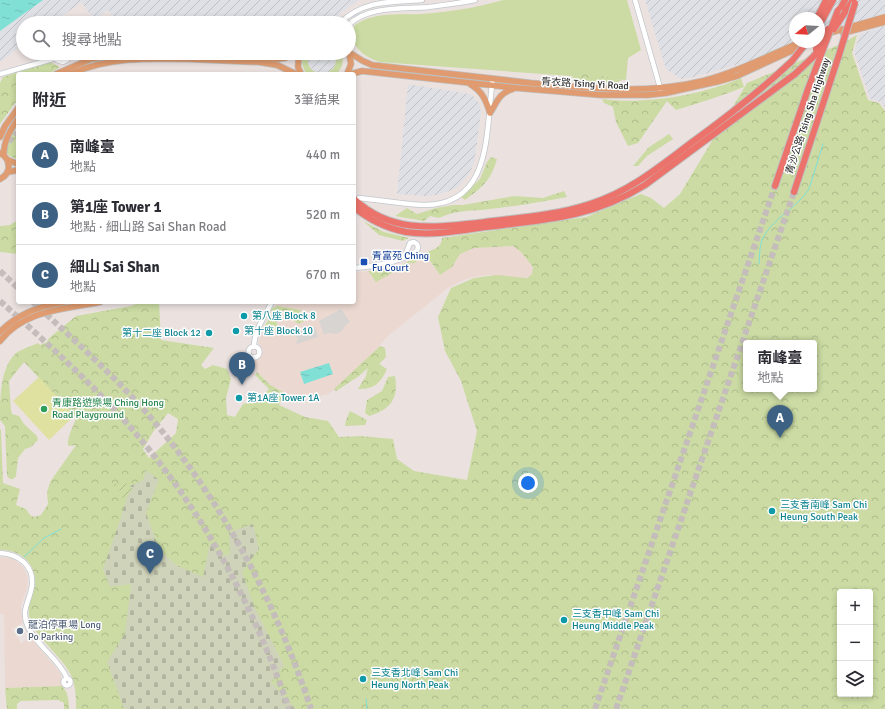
<!DOCTYPE html>
<html lang="zh-TW">
<head>
<meta charset="utf-8">
<style>
	:root { --surface:#fff; --page:#f2f2f3; --text:#2b2b33; --muted:#7c7c81; --line:#e1e1e2; --accent:#3d6183 }
	body { margin:0; font-family:Signika,"Noto Sans TC",sans-serif; background:var(--page); color:var(--text) }
	.controls { position:absolute; right:12px; bottom:12px; display:grid; overflow:hidden; border-radius:4px; box-shadow:0 2px 6px #0003 }
	.controls button { width:36px; height:36px; display:grid; place-items:center; padding:0; border:0; border-bottom:1px solid var(--line); background:var(--surface); color:var(--text); font:20px sans-serif }
	.compass { position:absolute; left:789px; top:12px; width:36px; height:36px; border-radius:50%; background:var(--surface); box-shadow:0 2px 6px #0003; rotate:252deg }
	.you { position:absolute; left:528px; top:483px; width:14px; height:14px; margin:-10px; border:3px solid #fff; border-radius:50%; background:#1a73e8; box-shadow:0 0 0 6px #1a73e833 }
	.badge { display:grid; place-items:center; width:26px; height:26px; border-radius:50%; background:var(--accent); color:#fff; font-size:13px; font-weight:700 }
	.pin { position:absolute; translate:-50% -33px; filter:drop-shadow(0 1px 2px #0008) }
	.pin::after { content:''; position:absolute; top:21px; width:14px; height:12px; background:inherit; clip-path:polygon(0 0,100% 0,50% 100%) }
	.popup { position:absolute; left:743px; top:340px; width:74px; height:52px; box-sizing:border-box; display:grid; place-content:center; border-radius:4px; background:var(--surface); filter:drop-shadow(0 1px 3px #0005); font-size:13px; white-space:nowrap; color:var(--muted) }
	.popup b { font-size:15px; color:var(--text) }
	.popup::after { content:''; position:absolute; left:50%; top:100%; margin-left:-8px; border:8px solid transparent; border-top-color:var(--surface) }
	.list { margin:0; padding:0; list-style:none }
	h2 { display:flex; justify-content:space-between; align-items:center; height:52px; margin:0; padding:0 16px; font-size:17px }
	h2 small { font-size:13px; font-weight:400; color:var(--muted) }
	.list li { display:grid; grid-template-columns:26px 1fr auto; gap:12px; align-items:center; box-sizing:border-box; height:60px; padding:0 16px; border-top:1px solid var(--line) }
	.list b { display:block; font-size:15px; white-space:nowrap }
	.list p { margin:0; font-size:13px; white-space:nowrap; color:var(--muted) }
	.list em { font-size:13px; font-style:normal; color:var(--muted) }
	.icon { flex:none; width:22px; height:22px; fill:none; stroke:currentColor; stroke-width:2; stroke-linecap:round; stroke-linejoin:round }
	.map { position:relative; flex:none; width:885px; height:709px; overflow:hidden }
	.search { position:absolute; background:var(--surface); box-shadow:0 2px 6px #0003; left:16px; top:16px; width:340px; height:44px; display:flex; align-items:center; gap:10px; box-sizing:border-box; padding:0 14px; border-radius:22px; color:var(--muted); font-size:15px }
	.panel { position:absolute; background:var(--surface); box-shadow:0 2px 6px #0003; left:16px; top:72px; width:340px; height:232px; border-radius:4px }
	.map>svg:first-child { display:block }
</style>
</head>
<body>
<div class="map">
<svg width="885" height="709" viewBox="0 0 885 709">
	<defs>
		<pattern id="industrial-furrows" width="10" height="10" patternUnits="userSpaceOnUse"><rect width="10" height="10" fill="#dfe0e5"/><path d="M-1 1l2-2M0 10L10 0M9 11l2-2" fill="none" stroke="#c0c0c5"/></pattern>
		<pattern id="forest-crowns" width="20" height="18" patternUnits="userSpaceOnUse"><rect width="20" height="18" fill="#cbdba3"/><path d="M2 6a3 3 0 1 1 6 0M12 15a3 3 0 1 1 6 0" fill="none" stroke="#aebc8c"/></pattern>
		<pattern id="cemetery-stones" width="16" height="16" patternUnits="userSpaceOnUse"><rect width="16" height="16" fill="#cfd3b9"/><path d="M2 7V4a2 2 0 0 1 4 0v3zM10 15v-3a2 2 0 0 1 4 0v3z" fill="#b2b59f"/></pattern>
		<pattern id="garden-furrows" width="10" height="10" patternUnits="userSpaceOnUse"><rect width="10" height="10" fill="#cbdba3"/><path d="M-1 1l2-2M0 10L10 0M9 11l2-2" fill="none" stroke="#aebc8c"/></pattern>
		<pattern id="water-ripples" width="26" height="14" patternUnits="userSpaceOnUse"><rect width="26" height="14" fill="#80e0d6"/><path d="M2 4q2-2 4 0t4 0M15 11q2-2 4 0t4 0" fill="none" stroke="#6fc0b8"/></pattern>
	</defs>
	<rect width="100%" height="100%" fill="#ebe2e0"/>
	<path fill="url(#industrial-furrows)" d="M 0,0 L 359,0 L 327,23 L 117,23 L 108,10 L 95,20 L 81,2 L 53,23 L 23,23 L 23,45 L 0,62 Z
		M 645,0 L 885,0 L 885,13 L 819,34 L 819,18 L 795,18 L 795,42 L 798,42 L 753,60 L 694,77 L 681,79 L 666,69 Z
		M 885,26 L 885,108 L 881,102 L 870,99 L 854,52 L 860,34 Z
		M 309,53 L 334,53 L 336,59 L 334,68 L 327,73 L 318,74 L 313,71 L 308,64 L 307,60 Z
		M 408,84 L 469,94 L 473,96 L 479,103 L 481,112 L 475,159 L 471,170 L 465,179 L 457,187 L 447,192 L 436,195 L 425,196 L 397,194 Z"/>
	<path fill="#ebd9d1" d="M 513,246 L 521,252 L 532,265 L 533,270 L 531,275 L 525,278 L 490,275 L 479,276 L 463,280 L 448,288 L 388,336 L 365,363 L 337,388 L 328,394 L 317,397 L 306,398 L 284,393 L 274,388 L 265,380 L 257,372 L 252,362 L 259,359 L 262,355 L 263,350 L 258,342 L 277,302 L 354,302 L 354,272 L 382,270 L 399,266 L 423,254 L 440,275 L 452,267 L 460,254 L 474,248 Z
		M 0,557 L 11,558 L 19,563 L 24,568 L 28,578 L 27,589 L 21,605 L 23,623 L 12,629 L 21,643 L 30,637 L 61,674 L 62,686 L 5,688 L 4,614 L 0,614 Z"/>
	<path fill="#cbdba3" d="M 503,0 L 627,0 L 641,50 L 628,58 L 626,80 L 379,62 C 364,56 355,50 351,34 C 353,29 354,24 360,22 C 378,12 401,15 421,14 C 449,12 476,8 503,0 Z
		M 303,53 L 309,53 C 300,81 345,79 334,53 L 343,58 L 342,66 L 337,74 L 307,74 C 302,68 301,60 303,53 Z"/>
	<path fill="url(#forest-crowns)" fill-rule="evenodd" d="M 857,35 L 852,53 L 868,100 L 879,103 L 885,111 L 885,709 L 76,709 C 77,673 67,668 45,642 C 40,636 34,630 31,622 C 22,602 43,587 31,566 C 24,554 13,550 0,550 L 0,429 L 1,430 L 3,483 L 20,489 L 16,505 L 26,509 L 30,515 L 34,517 L 41,515 L 48,504 L 47,493 L 50,482 L 76,445 L 68,446 C 67,435 74,427 76,417 L 24,362 L 9,381 L 11,410 L 12,414 L 19,416 L 24,424 L 37,436 L 38,440 L 31,447 L 25,449 L 18,458 L 16,476 L 13,479 L 10,479 L 7,476 L 5,426 L 0,420 C 0,398 0,368 16,353 C 22,349 31,346 38,343 L 40,345 L 47,342 L 49,338 L 76,316 L 131,306 L 141,302 L 159,302 L 161,340 L 214,348 L 201,365 L 205,369 L 213,365 L 227,369 L 231,379 L 226,398 L 227,415 L 235,417 L 243,404 L 261,399 L 269,389 L 255,375 L 257,372 L 269,384 L 284,393 L 279,405 L 305,417 L 328,421 L 339,437 L 360,436 L 393,439 L 397,459 L 414,471 L 467,480 L 477,431 L 461,381 L 445,351 L 438,317 L 451,288 L 474,278 L 496,275 L 527,278 L 532,274 L 533,267 L 521,252 L 513,246 L 474,248 L 460,254 L 452,267 L 440,275 L 425,254 C 432,248 441,250 442,238 L 586,217 L 641,194 L 651,198 L 664,208 L 680,194 L 747,83 L 843,43 ZM 746,343 L 814,343 L 814,389 L 746,389 ZM 168,413 L 178,419 L 176,433 L 149,458 L 143,449 L 153,432 ZM 840,592 L 870,592 L 870,694 L 840,694 Z
		M 46,63 L 52,63 L 60,67 L 48,74 L 18,74 L 18,99 L 0,124 L 0,83 L 3,77 Z
		M 591,74 L 622,80 L 616,83 L 572,82 L 573,75 Z
		M 741,78 L 744,87 C 721,96 699,103 676,110 L 667,101 L 638,143 L 628,146 L 616,122 L 613,107 L 604,103 L 602,99 C 645,105 702,95 741,78 Z
		M 14,131 L 18,134 L 18,160 L 8,155 L 6,150 Z
		M 669,134 L 673,139 L 647,156 L 638,166 L 633,166 L 649,147 Z
		M 491,157 L 497,159 C 491,180 483,187 465,200 L 461,197 L 480,179 L 487,162 Z
		M 564,191 L 567,197 C 542,202 516,206 490,209 C 473,211 454,210 439,218 L 430,216 L 424,221 L 395,216 L 407,208 L 417,214 L 436,208 L 453,205 L 463,205 L 514,196 L 543,198 Z
		M 18,220 L 18,254 L 0,252 L 0,226 L 10,225 Z
		M 363,221 L 384,232 L 409,238 L 403,241 L 379,235 Z
		M 423,254 L 424,256 L 413,264 L 411,262 L 400,270 L 399,269 L 376,282 L 368,271 L 382,270 L 399,266 Z
		M 277,306 L 301,310 L 299,313 L 304,321 L 299,324 L 294,321 L 289,310 C 275,311 275,315 278,328 L 264,331 L 263,328 L 272,315 L 271,309 Z
		M 380,346 L 385,348 L 386,357 L 379,364 L 387,369 C 380,384 374,389 358,389 L 366,376 L 368,368 L 359,376 L 336,391 L 334,389 Z
		M 395,376 C 399,399 390,410 369,416 L 365,413 L 367,400 L 382,391 L 388,377 Z
		M 350,411 L 367,420 L 365,425 L 345,426 L 346,420 Z
		M 62,686 C 68,692 69,701 69,709 L 64,709 L 64,703 L 58,700 L 21,701 L 17,704 L 17,709 L 7,709 L 5,688 Z"/>
	<path fill="url(#cemetery-stones)" d="M 146,470 L 159,480 L 146,513 L 159,549 L 176,565 L 203,577 L 210,543 L 221,556 L 230,554 L 229,532 L 253,524 L 259,549 L 242,572 L 255,608 L 284,665 L 271,682 L 296,709 L 124,709 L 107,662 L 125,633 L 131,584 L 110,587 L 103,569 L 120,520 L 130,486 L 143,480 Z"/>
	<path fill="url(#garden-furrows)" d="M 123,481 L 128,481 L 126,483 L 131,487 L 132,489 L 128,494 L 122,498 L 118,486 L 115,487 L 113,485 Z"/>
	<path fill="#dee1a0" d="M 39,377 L 74,416 L 49,440 L 13,401 Z"/>
	<path fill="#d8d4d2" d="M 341,309 L 350,322 L 346,325 L 341,332 L 335,334 L 328,333 L 324,335 L 319,321 Z
		M 315,327 L 318,337 L 297,344 L 296,342 L 298,338 L 294,336 L 293,334 Z"/>
	<path fill="url(#water-ripples)" d="M 0,0 L 43,0 L 0,31 Z
		M 329,363 L 333,374 L 304,384 L 300,372 Z"/>
	<g fill="none" stroke-linecap="round" stroke-linejoin="round">
		<path stroke="#80e0d6" stroke-width="1" d="M 759,264 C 760,256 759,247 762,240 C 772,218 796,209 809,189 L 823,144
			M 24,557 L 44,538 L 61,529
			M 366,699 L 367,709"/>
		<path stroke="#c5bdbc" stroke-width="5.5" stroke-dasharray="5.5 3" stroke-linecap="butt" d="M 3,148 L 18,132"/>
		<path stroke="#c5bdbc" stroke-width="6" stroke-dasharray="6 3" stroke-linecap="butt" d="M 0,271 L 18,288
			M 0,301 C 38,335 76,369 112,407 C 193,493 251,597 289,709
			M 33,302 C 72,338 111,373 146,412 C 221,499 275,600 311,709
			M 595,709 L 775,186
			M 616,709 L 794,192"/>
		<g stroke="#c1c7cc" stroke-width="6">
			<path id="minor" d="M 635,0 L 661,91
				M 340,23 C 363,0 391,2 422,0
				M 349,25 C 365,6 405,9 429,7 C 444,5 460,3 475,0
				M 56,53 L 57,60 L 63,62 L 67,60 L 67,53
				M 0,74 L 56,58
				M 359,198 C 380,200 402,204 423,205 C 495,206 485,127 493,78
				M 354,268 C 376,266 398,263 417,251 L 418,247 L 417,244 L 414,242 L 410,243 L 406,253 L 402,258
				M 254,346 C 254,332 265,315 272,302
				M248.5 352a5.5 5.5 0 1 1 11 0a5.5 5.5 0 1 1-11 0Z
				M 0,553 C 18,554 34,565 32,585 C 30,602 20,609 28,627 C 37,646 58,658 67,678
				M63.5 682a3.5 3.5 0 1 1 7 0a3.5 3.5 0 1 1-7 0Z"/>
		</g>
		<g stroke="#bfbfbf" stroke-width="7">
			<path id="major" d="M 843,33 L 885,22
				M 819,36 L 885,17
				M 172,53 L 254,56 L 277,59 L 285,58 L 295,53
				M 299,53 L 298,67 L 301,74
				M 350,53 L 363,61 L 372,65 C 425,71 478,77 531,83 C 588,88 646,95 703,81 C 737,72 768,56 801,42
				M 56,74 L 91,59 L 123,53
				M 70,74 C 108,57 147,58 188,59 C 211,60 235,61 259,62 L 277,65 L 296,74
				M 347,74 L 351,64 L 349,52
				M 351,74 L 362,71 L 517,88 L 601,95 L 648,95 L 666,93 L 720,81 L 737,76 L 811,42
				M 470,84 C 482,91 486,100 490,113
				M 490,113 C 497,102 499,93 513,89
				M 0,137 L 5,126 L 18,108
				M 0,153 C 11,159 12,173 0,179
				M 4,155 C 3,142 10,130 18,119
				M 8,160 L 18,164
				M 8,172 L 18,170
				M 0,332 C 17,314 39,306 64,302
				M 0,341 C 24,310 64,309 100,302"/>
		</g>
		<g stroke="#bfbfbf" stroke-width="8">
			<path id="highway" d="M 840,9 L 845,0
				M 845,12 L 853,0
				M 817,18 L 826,0
				M 819,26 L 833,0
				M 775,186 L 808,89
				M 794,192 L 839,55
				M 354,199 C 390,233 431,228 477,223 C 514,218 554,216 590,204 C 629,192 659,167 691,143 C 727,117 760,91 792,61
				M 354,207 C 369,220 386,228 406,232 C 432,236 459,231 485,227 C 545,220 592,218 645,185 L 795,74"/>
		</g>
		<use href="#minor" stroke="#fff" stroke-width="4.5"/>
		<use href="#major" stroke="#e09c70" stroke-width="5.5"/>
		<use href="#highway" stroke="#eb736b" stroke-width="6"/>
		<g stroke="#bfbfbf" stroke-width="8" stroke-linecap="butt">
			<path id="highway-bridge" d="M 834,29 L 845,12
				M 816,49 L 828,29
				M 839,55 L 855,3
				M 792,61 L 807,42
				M 795,74 L 813,57 L 823,45
				M 808,89 L 838,10"/>
		</g>
		<use href="#highway-bridge" stroke="#eb736b" stroke-width="6"/>
	</g>
	<rect fill="#1a4fb4" stroke="#fff" stroke-width="1.5" x="360" y="258" width="8" height="8" rx="2"/>
	<g fill="#0f9aa8" stroke="#fff" stroke-width="1.5">
		<circle cx="244" cy="316" r="4"/>
		<circle cx="236" cy="331" r="4"/>
		<circle cx="209" cy="333" r="4"/>
		<circle cx="239" cy="398" r="4"/>
		<circle cx="772" cy="511" r="4"/>
		<circle cx="564" cy="620" r="4"/>
		<circle cx="363" cy="679" r="4"/>
	</g>
	<circle fill="#2e9e5b" stroke="#fff" stroke-width="1.5" cx="44" cy="409" r="4"/>
	<circle fill="#5c6f8a" stroke="#fff" stroke-width="1.5" cx="20" cy="631" r="4"/>
	<g text-anchor="middle" dominant-baseline="central" stroke-width="3" stroke-linejoin="round" paint-order="stroke">
		<g font-size="10" fill="#2b2b2b" stroke="#fff">
			<text transform="translate(585 84) rotate(3)">青衣路 Tsing Yi Road</text>
			<text transform="translate(808 116) rotate(-72)">青沙公路 Tsing Sha Highway</text>
		</g>
		<g font-size="10" fill="#164399" stroke="#fff" text-anchor="start">
			<text x="372" y="256">青富苑 Ching<tspan x="372" dy="12">Fu Court</tspan></text>
		</g>
		<g font-size="10" fill="#0d838f" stroke="#fff" text-anchor="start">
			<text x="252" y="316">第八座 Block 8</text>
			<text x="244" y="331">第十座 Block 10</text>
			<text x="201" y="333" text-anchor="end">第十二座 Block 12</text>
			<text x="247" y="398">第1A座 Tower 1A</text>
			<text x="780" y="505">三支香南峰 Sam Chi<tspan x="780" dy="12">Heung South Peak</tspan></text>
			<text x="572" y="614">三支香中峰 Sam Chi<tspan x="572" dy="12">Heung Middle Peak</tspan></text>
			<text x="371" y="673">三支香北峰 Sam Chi<tspan x="371" dy="12">Heung North Peak</tspan></text>
		</g>
		<g font-size="10" fill="#27864d" stroke="#fff" text-anchor="start">
			<text x="52" y="403">青康路遊樂場 Ching Hong<tspan x="52" dy="12">Road Playground</tspan></text>
		</g>
		<g font-size="10" fill="#4e5e75" stroke="#fff" text-anchor="start">
			<text x="28" y="625">龍泊停車場 Long<tspan x="28" dy="12">Po Parking</tspan></text>
		</g>
	</g>
</svg>
<div class="controls">
<button>+</button>
<button>−</button>
<button><svg class="icon" aria-label="layers" viewBox="0 0 24 24"><path d="M12 4l9 5-9 5-9-5zM3 14l9 5 9-5"/></svg></button>
</div>
<svg class="compass" viewBox="-18 -18 36 36"><path d="M0-13l5 13h-10z" fill="#e53935"/><path d="M0 13l5-13h-10z" fill="#7c7c81"/></svg>
<div class="you"></div>
<div class="pin badge" style="left:780px;top:438px">A</div>
<div class="popup"><b>南峰臺</b>地點</div>
<div class="pin badge" style="left:242px;top:385px">B</div>
<div class="pin badge" style="left:150px;top:574px">C</div>
<div class="search"><svg class="icon" aria-label="search" viewBox="0 0 24 24"><circle cx="10" cy="10" r="6"/><path d="M15 15l6 6"/></svg>搜尋地點</div>
<section class="panel">
<h2>附近<small>3筆結果</small></h2>
<ul class="list">
<li><span class="badge">A</span><div><b>南峰臺</b><p>地點</p></div><em>440 m</em></li>
<li><span class="badge">B</span><div><b>第1座 Tower 1</b><p>地點 · 細山路 Sai Shan Road</p></div><em>520 m</em></li>
<li><span class="badge">C</span><div><b>細山 Sai Shan</b><p>地點</p></div><em>670 m</em></li>
</ul>
</section>
</div>
</body>
</html>
